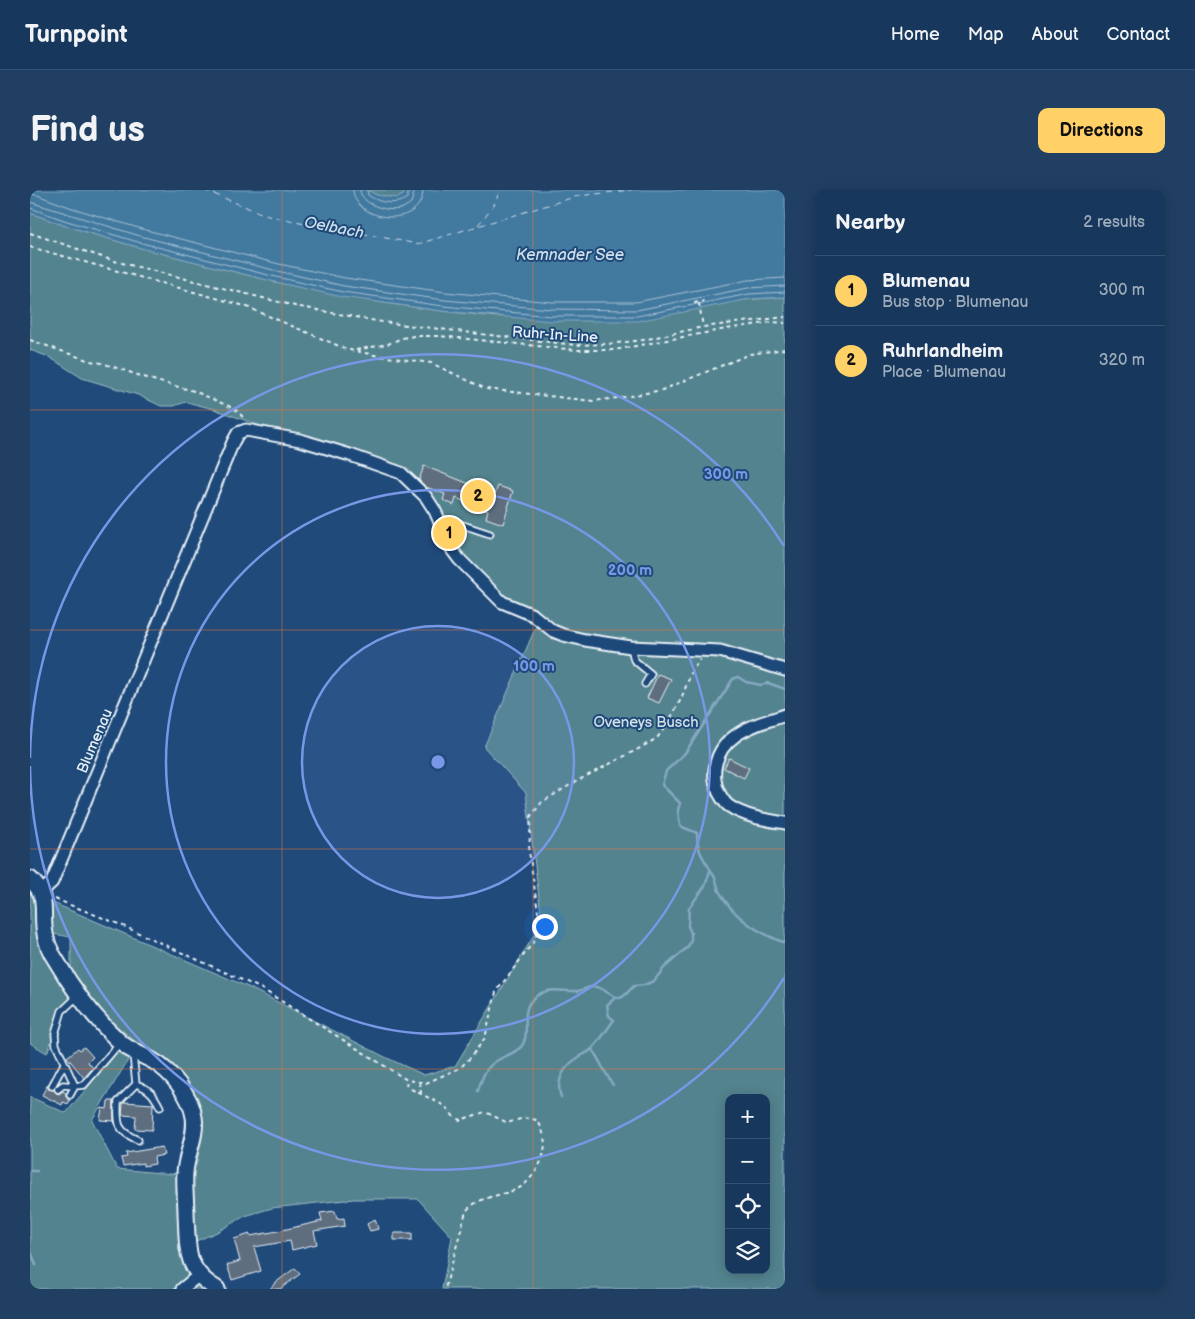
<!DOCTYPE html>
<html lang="en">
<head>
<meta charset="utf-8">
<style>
	:root { --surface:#17385c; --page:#203f62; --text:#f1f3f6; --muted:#9eacbb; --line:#365272; --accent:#ffd166 }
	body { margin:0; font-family:"Balsamiq Sans",sans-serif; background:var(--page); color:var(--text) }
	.controls { position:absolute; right:15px; bottom:15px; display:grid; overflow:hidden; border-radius:10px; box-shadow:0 2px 12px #0003 }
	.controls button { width:45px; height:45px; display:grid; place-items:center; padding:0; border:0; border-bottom:1px solid var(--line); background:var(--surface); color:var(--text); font:25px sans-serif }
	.you { position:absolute; left:514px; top:736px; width:18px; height:18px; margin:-12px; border:4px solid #fff; border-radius:50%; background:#1a73e8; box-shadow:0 0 0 8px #1a73e833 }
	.badge { display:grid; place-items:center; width:32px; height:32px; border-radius:50%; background:var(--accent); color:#111; font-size:16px; font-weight:700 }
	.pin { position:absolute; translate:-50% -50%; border:2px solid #fff; box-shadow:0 1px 5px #0006 }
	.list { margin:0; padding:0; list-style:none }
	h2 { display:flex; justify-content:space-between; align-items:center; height:65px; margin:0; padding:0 20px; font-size:21px }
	h2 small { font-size:16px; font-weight:400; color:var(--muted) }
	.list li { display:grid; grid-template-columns:32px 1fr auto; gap:15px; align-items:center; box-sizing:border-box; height:70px; padding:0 20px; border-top:1px solid var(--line) }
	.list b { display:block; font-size:19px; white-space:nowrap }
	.list p { margin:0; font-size:16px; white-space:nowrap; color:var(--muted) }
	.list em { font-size:16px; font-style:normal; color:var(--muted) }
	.icon { flex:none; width:28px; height:28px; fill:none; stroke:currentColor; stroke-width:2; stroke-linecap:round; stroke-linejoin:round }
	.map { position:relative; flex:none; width:755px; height:1099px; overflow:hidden; border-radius:10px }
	header { display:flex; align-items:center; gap:30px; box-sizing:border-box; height:70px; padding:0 25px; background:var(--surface); border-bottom:1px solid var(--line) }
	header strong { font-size:24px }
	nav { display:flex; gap:28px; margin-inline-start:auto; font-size:18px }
	.intro { display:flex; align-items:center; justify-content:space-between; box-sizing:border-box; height:120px; padding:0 30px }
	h1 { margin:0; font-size:35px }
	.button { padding:12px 22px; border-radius:10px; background:var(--accent); color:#111; font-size:18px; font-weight:700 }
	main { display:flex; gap:30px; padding:0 30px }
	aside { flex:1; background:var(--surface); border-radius:10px; box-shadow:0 2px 12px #0003 }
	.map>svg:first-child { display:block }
</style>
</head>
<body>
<header>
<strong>Turnpoint</strong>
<nav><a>Home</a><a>Map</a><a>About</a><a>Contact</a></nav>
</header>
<div class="intro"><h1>Find us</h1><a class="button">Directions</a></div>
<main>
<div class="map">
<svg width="755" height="1099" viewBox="0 0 755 1099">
	<rect width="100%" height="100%" fill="#1f4a7a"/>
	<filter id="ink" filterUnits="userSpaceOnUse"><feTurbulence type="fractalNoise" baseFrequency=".02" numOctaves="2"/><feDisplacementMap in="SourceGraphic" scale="10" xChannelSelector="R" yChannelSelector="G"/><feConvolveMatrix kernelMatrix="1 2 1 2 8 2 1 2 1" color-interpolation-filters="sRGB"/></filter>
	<g filter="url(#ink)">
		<path fill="#52838e" stroke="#9dbac3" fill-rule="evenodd" d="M 337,0 L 375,0 L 373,5 L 367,8 L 347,5 Z
			M 0,23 L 36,36 L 107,57 L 245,92 L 354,113 L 412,121 L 468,127 L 755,107 L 755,1099 L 412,1099 L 422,1047 L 388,1009 L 324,1009 L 242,1018 L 215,1026 L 187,1042 L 148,1059 L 168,1095 L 175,1099 L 0,1099 L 0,907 L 36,923 L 88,861 L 98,870 L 62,930 L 87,979 L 142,984 L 166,976 L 172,946 L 167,943 L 130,868 L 111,856 L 73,825 L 41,785 L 41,747 L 23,744 L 21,712 L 218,797 L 355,867 L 394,885 L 425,876 L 512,732 L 496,603 L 454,557 L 507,434 L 417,362 L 399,319 L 371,287 L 184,219 L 156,212 L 144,216 L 131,216 L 108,205 L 52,188 L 19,167 L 0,160 ZM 699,908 L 736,908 L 736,1080 L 699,1080 Z
			M 0,695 L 42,806 L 34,817 L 17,863 L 0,853 Z"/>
		<path fill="#43799f" stroke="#85a9c3" d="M 0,0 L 337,0 L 347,5 L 367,8 L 373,5 L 375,0 L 755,0 L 755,107 L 720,109 L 608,131 L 521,131 L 412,121 L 312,107 L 245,92 L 107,57 L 36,36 L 0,23 Z"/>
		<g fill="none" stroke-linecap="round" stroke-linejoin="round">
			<path stroke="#a6c1d4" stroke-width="1" d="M 323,0 C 324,32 392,40 393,0
				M 330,0 C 331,15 358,22 370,19 C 374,18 378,15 381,13 L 385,0
				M 337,0 L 338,5 C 349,13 366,16 377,8 L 379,0
				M 0,4 L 7,5 L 42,18 L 112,39 L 249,74 L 315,88 L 415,102 L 522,112 L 606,112 L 718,90 L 755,88
				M 0,12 L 110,46 L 247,81 L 314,96 L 414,110 L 521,119 L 607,120 L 718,98 L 755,96
				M 0,18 L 37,31 L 108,52 L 246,87 L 313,102 L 413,116 L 521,126 L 607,126 L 719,104 L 755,102"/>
			<path stroke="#85a9c3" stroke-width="2.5" d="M 755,499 L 738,493 L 731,495 L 716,492 L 708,487 L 703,489 L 655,563 L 636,581 L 632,595 L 650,613 L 648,620 L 650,636 L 667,643 C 667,664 675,669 684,686 C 687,690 687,696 689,701 C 704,728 727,742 755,753
				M 562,859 C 570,871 575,883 583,895
				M 448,901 C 452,888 455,877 468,870 C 475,866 485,863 491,857 C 502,843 489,823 502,810 C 516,795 530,802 548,801 C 555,800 559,795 566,797 C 574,798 584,809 590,808 C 595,807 600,799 604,796 L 614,795 L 624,791 L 634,778 L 658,757 L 661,750 L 661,743 L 658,736 L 659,718 L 675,696 L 680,681
				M 531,907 C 525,891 534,876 549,867 C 554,864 558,863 562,859 C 571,850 577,839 584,830 L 579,826 L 577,815 L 586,807
				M 0,981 L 7,981
				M 0,1059 L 6,1075"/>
			<path stroke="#cfdfeb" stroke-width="1" stroke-dasharray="6 5" stroke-linecap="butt" d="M 174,0 L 238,26 L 388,54 L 548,6 L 601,0
				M 448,35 L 464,15 L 470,0"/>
		</g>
		<path fill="#5f6e7f" stroke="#e8f1f8" d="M 394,276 L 465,304 L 468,296 L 483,301 L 473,334 L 456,328 L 458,320 L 426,308 L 424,315 L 413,310 L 415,304 L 396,297 L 389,290 Z
			M 628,484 L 641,489 L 629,513 L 617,508 Z
			M 699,568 L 719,578 L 714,588 L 694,578 Z
			M 54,857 L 63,867 L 58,872 L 63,878 L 54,888 L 37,867 L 48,858 L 50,860 Z
			M 18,894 L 18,899 L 24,900 L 26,903 L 29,904 L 33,901 L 36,903 L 36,907 L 40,910 L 38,914 L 33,912 L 32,915 L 12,905 Z
			M 78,911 L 84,911 L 84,931 L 70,930 L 72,918 L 77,919 Z
			M 95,912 L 123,914 L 122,940 L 105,939 L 106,926 L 92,925 L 93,914 Z
			M 132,957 L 134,965 L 124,967 L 125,974 L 113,976 L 113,973 L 93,976 L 91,968 L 97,967 L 96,963 Z
			M 305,1021 L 307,1029 L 314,1028 L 315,1036 L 284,1041 L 287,1054 L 262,1060 L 260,1051 L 224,1057 L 231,1081 L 202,1090 L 197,1075 L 210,1071 L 204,1049 L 220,1044 L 220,1046 L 248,1041 L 292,1031 L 290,1023 Z
			M 345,1029 L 348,1039 L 340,1041 L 337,1034 Z
			M 364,1043 L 382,1043 L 382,1050 L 364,1050 Z
			M 265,1078 L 270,1084 L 250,1099 L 240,1099 L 245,1093 Z"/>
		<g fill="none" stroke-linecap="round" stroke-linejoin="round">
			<g stroke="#e8f1f8" stroke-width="9">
				<path id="lane" d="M 411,335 L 421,331 L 460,344
					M 601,457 L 604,470 L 621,484 L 615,494
					M 103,864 L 106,894 L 88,912 C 87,934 87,941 108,950
					M 106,894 C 120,899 124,905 130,917
					M 22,896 L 34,874
					M 45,896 L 26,855 L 25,844 L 32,821 L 48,806
					M 28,899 L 33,895 L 45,896
					M 40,905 L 45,896 L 54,895 L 89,854"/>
			</g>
			<g stroke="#e8f1f8" stroke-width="15">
				<path id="street" d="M 755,525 C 739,531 719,535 705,546 C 685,560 678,587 692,608 C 694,611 696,614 699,616 C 715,627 737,630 755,633
					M 11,702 L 22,692 L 203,252 L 208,243 L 216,240 L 270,250 L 320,265 L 371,283 L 396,307 L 405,321 L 423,361 L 429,369 L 472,412 L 503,425 L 523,441 L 533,445 L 555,450 L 601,457 L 690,461 L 755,480
					M 152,1099 L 168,1086"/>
			</g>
			<g stroke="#e8f1f8" stroke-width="19">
				<path id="secondary" d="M 0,689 C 18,706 12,715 14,737 C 15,750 20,762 27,772 C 44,801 65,829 90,852 C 100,861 112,865 123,871 C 141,881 161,906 164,927 C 167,946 156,964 155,983 C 154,996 156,1011 156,1024 C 158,1058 154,1080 187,1099"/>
			</g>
			<path stroke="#e8f1f8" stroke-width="2" stroke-dasharray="4 4" stroke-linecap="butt" d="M 0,43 L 84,71 L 265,116 L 352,132 L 467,146 L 545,155 L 579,154 L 613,150 L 673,137 L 755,127
				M 0,57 L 215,116 L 316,159 L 349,166 L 401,173 L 456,199 L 563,211 L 596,207 L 632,200 L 720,164 L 755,159
				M 664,113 L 674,111
				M 669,113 L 673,137
				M 0,150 L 60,171 L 72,173 L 126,191 L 164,201 L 203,218 L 208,221 L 215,230
				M 326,160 L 358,154 L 372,148 L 384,146 L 409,146 L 547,160 L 584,160 L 696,139 L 742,132 L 755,133
				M 25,709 L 91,735 L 232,799 L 377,890 L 396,893 L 430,878 L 441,867 L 455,848 L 466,802 L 505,750 L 509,729 L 499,661 L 501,626 L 512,612 L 545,592 L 612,557 L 627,548 L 637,535 L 651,509 L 662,481 L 670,469
				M 390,892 L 391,904
				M 376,896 L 377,890
				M 381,899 L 415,916 L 424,927 L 430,930 L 455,922 L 478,933 C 489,929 497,926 508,931 C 519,951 516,967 503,985 C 499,990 495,995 489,998 C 471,1007 450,1005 436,1021 L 415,1099"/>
			<use href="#lane" stroke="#1f4a7a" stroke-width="5.5"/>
			<use href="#street" stroke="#1f4a7a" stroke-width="11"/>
			<use href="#secondary" stroke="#1f4a7a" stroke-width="15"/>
		</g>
	</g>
	<path fill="none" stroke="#e8773b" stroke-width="1" stroke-opacity="0.55" d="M 252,0 L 252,1099M 503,0 L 503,1099M 0,220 L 755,220M 0,440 L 755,440M 0,659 L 755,659M 0,879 L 755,879"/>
	<circle cx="408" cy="572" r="136" fill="#7897e6" fill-opacity=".12"/>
	<g fill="none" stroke="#7897e6" stroke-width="2.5">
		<circle cx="408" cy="572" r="136"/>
		<circle cx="408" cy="572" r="272"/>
		<path d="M754 788A408 408 0 0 1 0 576M0 568A408 408 0 0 1 754 356"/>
	</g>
	<g text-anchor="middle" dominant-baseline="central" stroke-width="4" stroke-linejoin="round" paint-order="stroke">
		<g font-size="15" fill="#e8f1f8" stroke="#1f4a7a">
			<text transform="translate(525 145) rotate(4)">Ruhr-In-Line</text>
			<text transform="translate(65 551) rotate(-67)">Blumenau</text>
		</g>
		<g font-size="15" fill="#d2e0e8" stroke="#1f4a7a">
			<text x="616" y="532">Oveneys Busch</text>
		</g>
		<g font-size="16" font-style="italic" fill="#cfdfeb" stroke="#1f4a7a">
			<text transform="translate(304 38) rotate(11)">Oelbach</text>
			<text x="540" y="65">Kemnader See</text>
		</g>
	</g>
	<circle cx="408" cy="572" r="8" fill="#7897e6" stroke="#1f4a7a" stroke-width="2.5"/>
	<g font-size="15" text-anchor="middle" font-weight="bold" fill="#7897e6" stroke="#1f4a7a" stroke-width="4" stroke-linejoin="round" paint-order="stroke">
		<text x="696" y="289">300 m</text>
		<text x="600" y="385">200 m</text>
		<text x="504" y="481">100 m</text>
	</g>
</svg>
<div class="controls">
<button>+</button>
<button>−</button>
<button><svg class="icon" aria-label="locate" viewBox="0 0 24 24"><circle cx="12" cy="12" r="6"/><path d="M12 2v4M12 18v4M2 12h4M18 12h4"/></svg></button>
<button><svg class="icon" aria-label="layers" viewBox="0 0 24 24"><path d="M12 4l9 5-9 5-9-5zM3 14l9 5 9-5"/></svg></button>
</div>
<div class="you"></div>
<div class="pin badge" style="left:419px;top:343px">1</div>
<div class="pin badge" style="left:448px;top:306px">2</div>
</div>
<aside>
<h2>Nearby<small>2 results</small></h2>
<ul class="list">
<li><span class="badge">1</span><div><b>Blumenau</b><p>Bus stop · Blumenau</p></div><em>300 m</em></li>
<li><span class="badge">2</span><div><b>Ruhrlandheim</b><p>Place · Blumenau</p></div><em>320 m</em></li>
</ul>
</aside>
</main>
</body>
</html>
